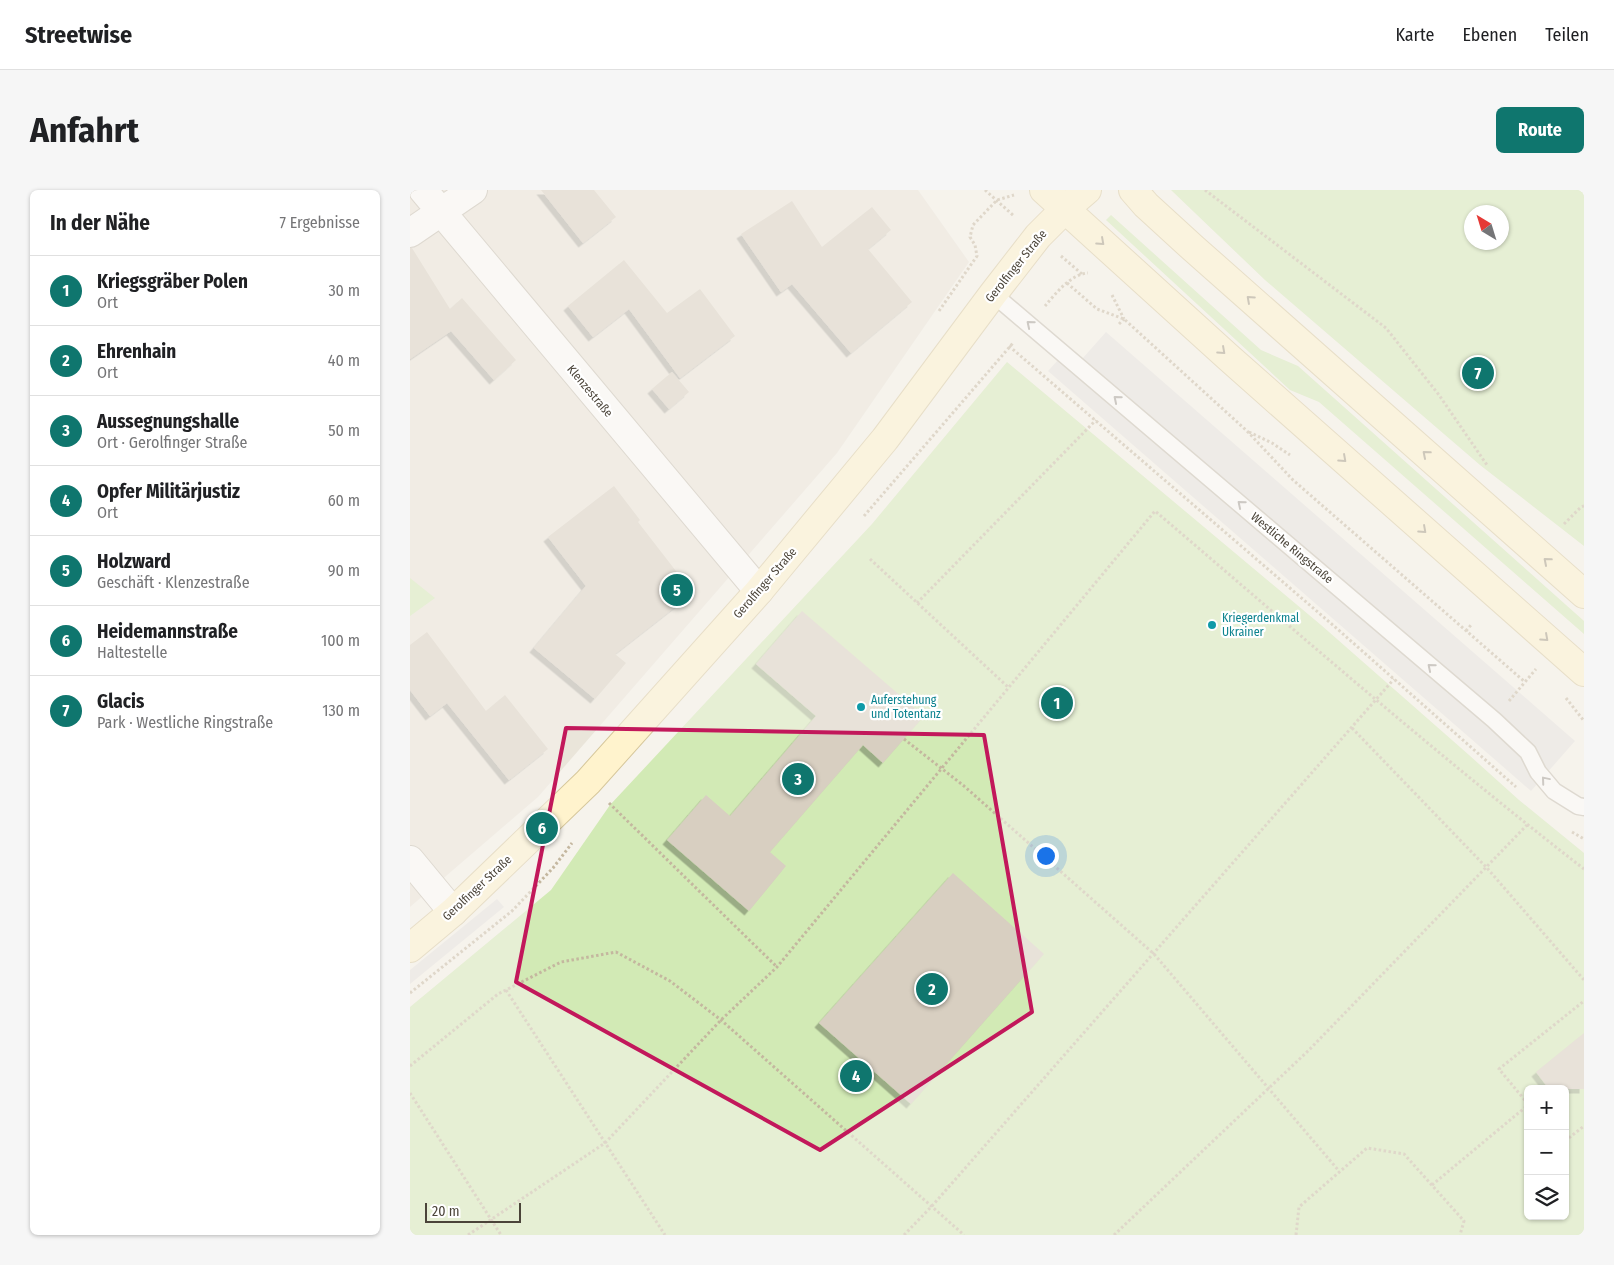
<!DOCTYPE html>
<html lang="de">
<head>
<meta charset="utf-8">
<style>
	:root { --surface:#fff; --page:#f6f6f6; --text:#202124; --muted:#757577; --line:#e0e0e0; --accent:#0f766e }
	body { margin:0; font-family:"Fira Sans Condensed",sans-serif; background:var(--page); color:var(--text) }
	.controls { position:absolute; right:15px; bottom:15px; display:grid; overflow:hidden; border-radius:8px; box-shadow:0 1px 4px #0004 }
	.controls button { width:45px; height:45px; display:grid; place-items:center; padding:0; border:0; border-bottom:1px solid var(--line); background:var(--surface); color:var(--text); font:25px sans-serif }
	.compass { position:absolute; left:1054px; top:15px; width:45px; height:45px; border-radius:50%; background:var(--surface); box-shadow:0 1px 4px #0004; rotate:322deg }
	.scale { position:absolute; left:15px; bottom:12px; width:96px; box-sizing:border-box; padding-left:5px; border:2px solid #4b4439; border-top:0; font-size:14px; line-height:18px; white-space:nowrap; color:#4b4439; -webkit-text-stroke:4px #fff; paint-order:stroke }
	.you { position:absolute; left:635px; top:665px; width:18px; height:18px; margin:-12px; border:4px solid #fff; border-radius:50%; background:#1a73e8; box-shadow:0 0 0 8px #1a73e833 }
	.badge { display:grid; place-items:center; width:32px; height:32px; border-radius:50%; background:var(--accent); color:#fff; font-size:16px; font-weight:700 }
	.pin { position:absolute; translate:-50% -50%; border:2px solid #fff; box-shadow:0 1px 5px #0006 }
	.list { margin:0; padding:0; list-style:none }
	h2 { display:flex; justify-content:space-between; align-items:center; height:65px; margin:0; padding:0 20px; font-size:21px }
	h2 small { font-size:16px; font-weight:400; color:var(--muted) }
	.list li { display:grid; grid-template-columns:32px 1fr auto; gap:15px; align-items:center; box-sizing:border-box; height:70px; padding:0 20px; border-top:1px solid var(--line) }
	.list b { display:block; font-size:19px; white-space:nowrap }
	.list p { margin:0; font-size:16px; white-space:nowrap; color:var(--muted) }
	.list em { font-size:16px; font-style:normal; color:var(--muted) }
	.icon { flex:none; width:28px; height:28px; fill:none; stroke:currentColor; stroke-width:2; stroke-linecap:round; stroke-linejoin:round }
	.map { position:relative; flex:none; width:1174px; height:1045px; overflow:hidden; border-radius:8px }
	header { display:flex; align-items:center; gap:30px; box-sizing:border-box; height:70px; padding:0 25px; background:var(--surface); border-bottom:1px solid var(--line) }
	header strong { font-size:24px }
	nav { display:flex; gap:28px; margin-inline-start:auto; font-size:18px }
	.intro { display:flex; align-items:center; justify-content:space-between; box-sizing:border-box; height:120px; padding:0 30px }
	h1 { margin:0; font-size:35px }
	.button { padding:12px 22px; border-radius:8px; background:var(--accent); color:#fff; font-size:18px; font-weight:700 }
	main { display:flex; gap:30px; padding:0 30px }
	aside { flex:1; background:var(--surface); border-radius:8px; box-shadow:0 1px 4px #0004 }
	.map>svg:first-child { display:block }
</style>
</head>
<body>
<header>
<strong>Streetwise</strong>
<nav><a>Karte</a><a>Ebenen</a><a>Teilen</a></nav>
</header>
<div class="intro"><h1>Anfahrt</h1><a class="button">Route</a></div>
<main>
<aside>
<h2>In der Nähe<small>7 Ergebnisse</small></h2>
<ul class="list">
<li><span class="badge">1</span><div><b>Kriegsgräber Polen</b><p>Ort</p></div><em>30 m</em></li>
<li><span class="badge">2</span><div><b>Ehrenhain</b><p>Ort</p></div><em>40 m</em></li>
<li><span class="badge">3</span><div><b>Aussegnungshalle</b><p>Ort · Gerolfinger Straße</p></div><em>50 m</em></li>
<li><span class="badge">4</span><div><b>Opfer Militärjustiz</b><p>Ort</p></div><em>60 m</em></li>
<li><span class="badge">5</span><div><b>Holzward</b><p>Geschäft · Klenzestraße</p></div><em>90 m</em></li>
<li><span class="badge">6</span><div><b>Heidemannstraße</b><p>Haltestelle</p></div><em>100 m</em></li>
<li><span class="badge">7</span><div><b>Glacis</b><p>Park · Westliche Ringstraße</p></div><em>130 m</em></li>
</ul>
</aside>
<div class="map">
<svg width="1174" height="1045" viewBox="0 0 1174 1045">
	<defs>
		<filter id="shadow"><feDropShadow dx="-4.5" dy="4.5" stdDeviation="0" flood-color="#0004"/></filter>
	</defs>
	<rect width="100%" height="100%" fill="#f6f3ec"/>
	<path fill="#eae5da" d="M 0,0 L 508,0 L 559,72 L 427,263 L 128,607 L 0,717 Z"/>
	<path fill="#d2eab5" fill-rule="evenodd" d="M 761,0 L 1174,0 L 1174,356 L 1070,275 L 855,90 ZM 1092,22 L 1092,52 L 1062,52 L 1062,22 Z
		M 701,25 L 851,160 L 888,176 L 1174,431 L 1174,444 L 909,212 L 880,200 L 696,30 Z
		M 597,172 L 911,435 L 1059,565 L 1109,610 L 1174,663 L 1174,1045 L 0,1045 L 0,817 L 141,700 L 200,615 L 462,334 ZM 1118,899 L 1155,899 L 1155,1026 L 1118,1026 Z
		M 0,388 L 25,408 L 0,426 Z"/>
	<path fill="#e5e3e0" d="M 696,142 L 1165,551 L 1121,601 L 638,181 L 659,158 L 672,169 Z
		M 87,709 L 94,717 L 0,794 L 0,780 Z"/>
	<path fill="#d8cfc1" filter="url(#shadow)" d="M 131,0 L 184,0 L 206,27 L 173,53 Z
		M 382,11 L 412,57 L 462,17 L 481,40 L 458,59 L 502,112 L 441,163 L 382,94 L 371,102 L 331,44 Z
		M 0,58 L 2,58 L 40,119 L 52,108 L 106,170 L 84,190 L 41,141 L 0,169 Z
		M 214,70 L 257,123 L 290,99 L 325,146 L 270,188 L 219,119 L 183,147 L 158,116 Z
		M 262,182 L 279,202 L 259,219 L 242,199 Z
		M 204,296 L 230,330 L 228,332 L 283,403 L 205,464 L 216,473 L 185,509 L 124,458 L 176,396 L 138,347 Z
		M 392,421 L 514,526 L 473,573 L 453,555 L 360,662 L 376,676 L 339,721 L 257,650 L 296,605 L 320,626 L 406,526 L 346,474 Z
		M 17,442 L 76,521 L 95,505 L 138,559 L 99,590 L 37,513 L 20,526 L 0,500 L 0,455 Z
		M 543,683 L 634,764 L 501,914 L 409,833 Z
		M 1174,843 L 1174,899 L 1139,899 L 1126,882 Z"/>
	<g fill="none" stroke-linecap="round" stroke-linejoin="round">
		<g stroke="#c2bbae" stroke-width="19">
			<path id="lane" d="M 583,104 L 1084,530 L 1118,562 L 1128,582 L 1144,601 L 1168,616 L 1174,617"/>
		</g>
		<g stroke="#c2bbae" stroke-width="30">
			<path id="street" d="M 13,0 L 349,401
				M 0,43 L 63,0
				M 0,670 L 43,722"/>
		</g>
		<g stroke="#d6c79b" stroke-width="30">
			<path id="secondary" d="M 634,0 L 818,167 L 1174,482
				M 723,0 L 736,15 L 783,58 L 1174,404
				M 0,758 L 43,722 L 178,592 L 349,401 L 475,249 L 583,104 L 628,46 L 655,19 L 677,0"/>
		</g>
		<path stroke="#c4b79f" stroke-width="3" stroke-dasharray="2.5 2.5" stroke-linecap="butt" d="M 575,0 L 604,26
			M 795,0 L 976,138 L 1029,205 L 1077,275
			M 651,66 L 672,84
			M 657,93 L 687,119 L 714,129 L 837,241 L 883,290 L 1115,492 L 1126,479
			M 702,105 L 714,129
			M 635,116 C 646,103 661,84 678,83
			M 529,121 L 567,66 L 565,55 L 560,47 L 563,35 L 587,10 L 604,5
			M 709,134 L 714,129
			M 599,156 L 924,436 L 1106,597
			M 839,242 L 862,253 L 880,265
			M 454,326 L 603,153
			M 1154,334 L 1171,317 L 1174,316
			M 460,369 L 598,497
			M 507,413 L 686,230
			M 1056,441 L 1061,435
			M 1156,508 L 1174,531
			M 1099,511 L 1115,492
			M 942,538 L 1077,678 L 1174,790
			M 494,549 L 554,596 L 744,764 L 929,981
			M 199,613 L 367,777
			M 1162,642 L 1174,649
			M 96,800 L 255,1045
			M 0,803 L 102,721 L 143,678 L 162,653
			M 0,876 L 88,804 L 151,772 L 206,762 L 260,791 L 311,830 L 554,1045
			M 0,903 L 91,1045
			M 1118,914 L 1089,879 L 1174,811
			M 1155,951 L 1174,936
			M 1022,995 L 1118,915
			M 58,1045 L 195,953 L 311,830 L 367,777 L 745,321 C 887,442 1027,565 1174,679
			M 494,1045 L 522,1016 L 984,489
			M 704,1045 L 899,860 L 1117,635
			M 886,1045 L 889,1017 L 957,958 L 994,964 L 1054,1031 L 1050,1045"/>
		<use href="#lane" stroke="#fff" stroke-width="16"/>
		<use href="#street" stroke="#fff" stroke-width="28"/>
		<use href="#secondary" stroke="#fff3cd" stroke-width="28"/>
	</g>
	<defs><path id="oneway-chevron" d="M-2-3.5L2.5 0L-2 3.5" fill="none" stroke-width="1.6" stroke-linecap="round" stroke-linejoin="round" transform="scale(1.25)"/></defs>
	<g stroke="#9c937c">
		<use href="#oneway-chevron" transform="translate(691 52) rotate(42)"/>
		<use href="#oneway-chevron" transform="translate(840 109) rotate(-138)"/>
		<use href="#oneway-chevron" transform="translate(812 161) rotate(42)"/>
		<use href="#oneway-chevron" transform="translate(1016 264) rotate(-139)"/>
		<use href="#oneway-chevron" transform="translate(933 269) rotate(42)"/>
		<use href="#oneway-chevron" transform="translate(1013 340) rotate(42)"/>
		<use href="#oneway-chevron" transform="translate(1137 371) rotate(-139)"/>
		<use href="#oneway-chevron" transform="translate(1135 448) rotate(42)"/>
	</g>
	<g stroke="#9c9892">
		<use href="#oneway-chevron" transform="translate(620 134) rotate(-140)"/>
		<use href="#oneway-chevron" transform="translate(707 209) rotate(-140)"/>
		<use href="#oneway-chevron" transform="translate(831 314) rotate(-140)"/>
		<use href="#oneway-chevron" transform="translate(1021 477) rotate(-140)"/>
		<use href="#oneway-chevron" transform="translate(1135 590) rotate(-130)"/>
	</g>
	<path d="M0 0H1174V1045H0ZM 156,538 L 574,545 L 622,822 L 410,960 L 106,792 Z" fill="#f6f3ec" fill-opacity=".55" fill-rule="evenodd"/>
	<path fill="none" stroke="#c2185b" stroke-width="4" stroke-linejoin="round" d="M 156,538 L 574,545 L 622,822 L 410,960 L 106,792 Z"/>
	<g fill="#0f9aa8" stroke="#fff" stroke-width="2">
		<circle cx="802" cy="435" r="5"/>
		<circle cx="451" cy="517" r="5"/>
	</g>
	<g text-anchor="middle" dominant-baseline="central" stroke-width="4.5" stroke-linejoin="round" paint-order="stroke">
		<g font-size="12" fill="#4b4439" stroke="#fff">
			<text transform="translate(606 76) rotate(-51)">Gerolfinger Straße</text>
			<text transform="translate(180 201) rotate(50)">Klenzestraße</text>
			<text transform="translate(882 358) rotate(40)">Westliche Ringstraße</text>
			<text transform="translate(355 393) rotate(-49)">Gerolfinger Straße</text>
			<text transform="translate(67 698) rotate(-43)">Gerolfinger Straße</text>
		</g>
		<g font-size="12" fill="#0d838f" stroke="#fff" text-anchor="start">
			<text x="812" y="428">Kriegerdenkmal<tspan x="812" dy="14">Ukrainer</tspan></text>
			<text x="461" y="510">Auferstehung<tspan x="461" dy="14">und Totentanz</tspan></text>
		</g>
	</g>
</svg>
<div class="controls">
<button>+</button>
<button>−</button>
<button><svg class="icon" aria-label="layers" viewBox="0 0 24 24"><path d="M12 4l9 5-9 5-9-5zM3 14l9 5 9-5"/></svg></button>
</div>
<svg class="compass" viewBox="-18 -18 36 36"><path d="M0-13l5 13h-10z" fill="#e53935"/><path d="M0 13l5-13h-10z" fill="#757577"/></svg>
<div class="scale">20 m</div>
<div class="you"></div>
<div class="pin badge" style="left:647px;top:513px">1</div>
<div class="pin badge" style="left:522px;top:799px">2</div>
<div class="pin badge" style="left:388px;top:589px">3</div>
<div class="pin badge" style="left:446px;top:886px">4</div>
<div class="pin badge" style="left:267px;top:400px">5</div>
<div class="pin badge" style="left:132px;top:638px">6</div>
<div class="pin badge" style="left:1068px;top:183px">7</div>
</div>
</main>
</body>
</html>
